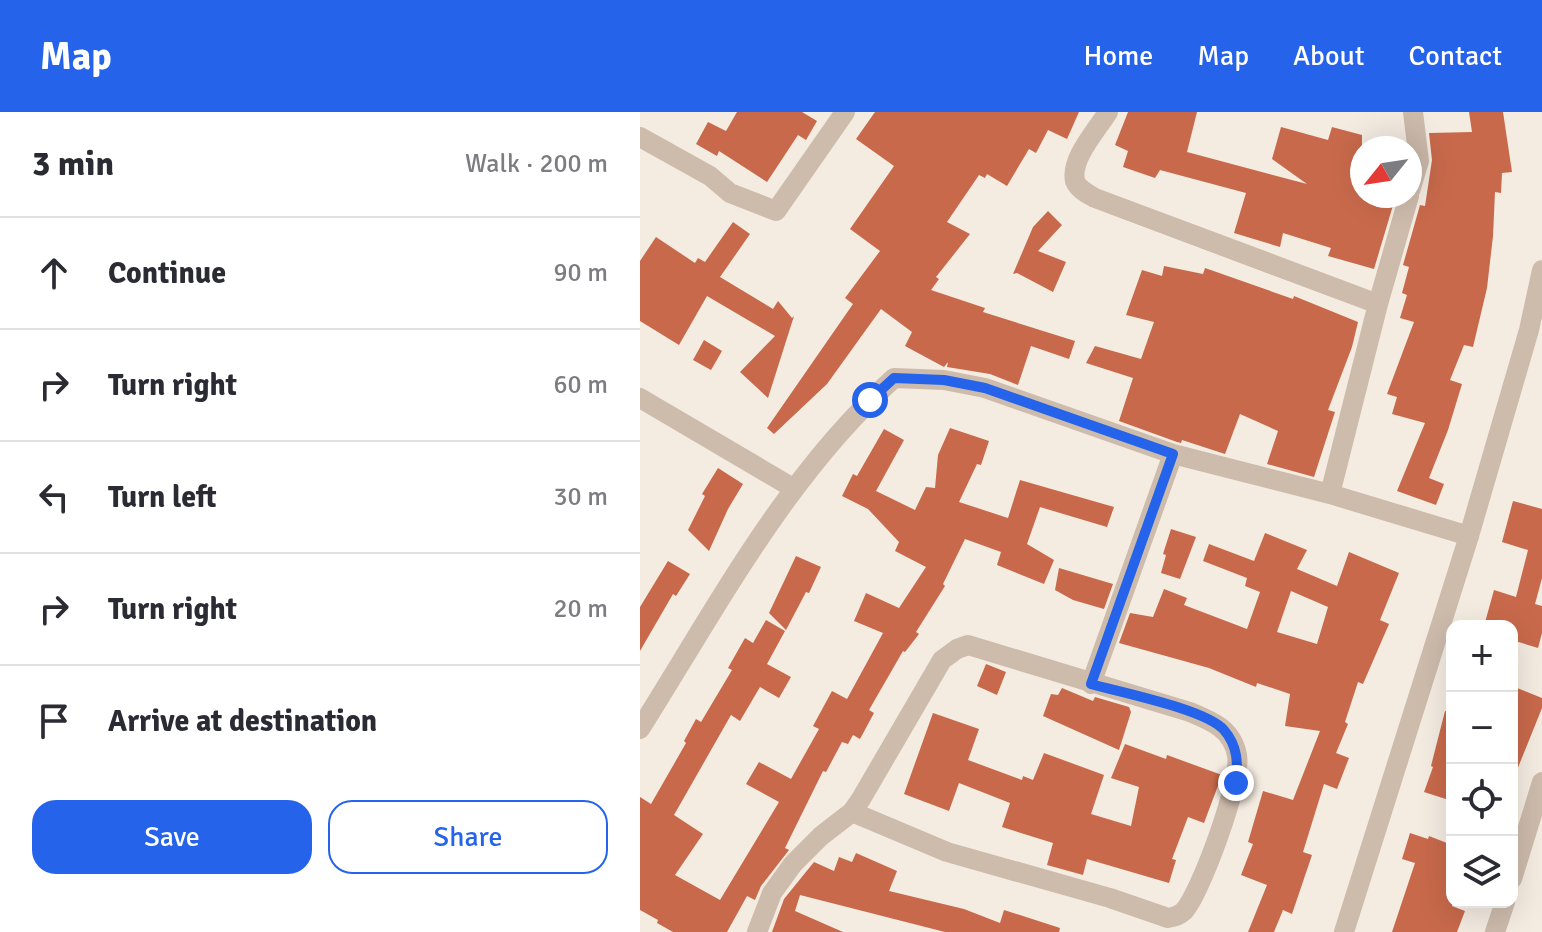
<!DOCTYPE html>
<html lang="en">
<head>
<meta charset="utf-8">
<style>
	:root { --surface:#fff; --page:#f2f2f3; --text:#2b2b33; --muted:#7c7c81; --line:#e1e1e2; --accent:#2563eb }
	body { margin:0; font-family:Signika,sans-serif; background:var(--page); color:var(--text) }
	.controls { position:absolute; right:24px; bottom:24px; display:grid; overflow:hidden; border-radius:16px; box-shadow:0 8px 32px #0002 }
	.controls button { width:72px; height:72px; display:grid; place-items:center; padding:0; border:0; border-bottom:2px solid var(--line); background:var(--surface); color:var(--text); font:40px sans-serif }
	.compass { position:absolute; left:710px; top:24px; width:72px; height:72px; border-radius:50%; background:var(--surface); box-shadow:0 8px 32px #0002; rotate:240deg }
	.stop { position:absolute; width:24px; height:24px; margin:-18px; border:6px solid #2563eb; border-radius:50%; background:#fff }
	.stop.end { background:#2563eb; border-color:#fff; box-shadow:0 2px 8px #0008 }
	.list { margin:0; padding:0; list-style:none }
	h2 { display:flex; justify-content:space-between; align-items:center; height:104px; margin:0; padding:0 32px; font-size:34px }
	h2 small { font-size:26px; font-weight:400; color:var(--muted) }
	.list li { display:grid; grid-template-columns:52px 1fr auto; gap:24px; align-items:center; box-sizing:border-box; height:112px; padding:0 32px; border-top:2px solid var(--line) }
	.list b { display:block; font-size:30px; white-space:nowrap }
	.list em { font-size:26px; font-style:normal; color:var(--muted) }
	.actions { display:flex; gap:16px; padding:24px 32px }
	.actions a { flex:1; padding:18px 0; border:2px solid var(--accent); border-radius:24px; text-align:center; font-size:28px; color:var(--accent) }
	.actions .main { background:var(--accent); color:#fff }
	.icon { flex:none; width:44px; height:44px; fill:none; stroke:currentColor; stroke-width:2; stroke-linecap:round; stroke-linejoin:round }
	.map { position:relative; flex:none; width:902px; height:820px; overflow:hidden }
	header { display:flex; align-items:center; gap:48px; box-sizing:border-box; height:112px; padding:0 40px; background:var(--accent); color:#fff }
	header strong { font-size:38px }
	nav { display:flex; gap:44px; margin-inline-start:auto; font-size:28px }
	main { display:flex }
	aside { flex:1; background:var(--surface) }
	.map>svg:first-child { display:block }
</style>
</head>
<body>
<header>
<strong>Map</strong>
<nav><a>Home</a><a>Map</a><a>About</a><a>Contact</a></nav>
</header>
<main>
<aside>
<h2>3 min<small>Walk · 200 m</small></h2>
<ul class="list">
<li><svg class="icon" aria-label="ahead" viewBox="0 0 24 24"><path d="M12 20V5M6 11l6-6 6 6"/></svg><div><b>Continue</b></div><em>90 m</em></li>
<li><svg class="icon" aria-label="right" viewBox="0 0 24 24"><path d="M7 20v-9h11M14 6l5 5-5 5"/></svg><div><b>Turn right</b></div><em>60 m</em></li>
<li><svg class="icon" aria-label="left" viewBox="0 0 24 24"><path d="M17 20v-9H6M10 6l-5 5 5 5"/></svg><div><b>Turn left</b></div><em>30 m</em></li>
<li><svg class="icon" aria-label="right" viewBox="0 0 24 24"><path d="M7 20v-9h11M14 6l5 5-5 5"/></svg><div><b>Turn right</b></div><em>20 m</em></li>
<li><svg class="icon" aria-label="arrive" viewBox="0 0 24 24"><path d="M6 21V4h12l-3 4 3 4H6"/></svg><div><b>Arrive at destination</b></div></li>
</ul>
<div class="actions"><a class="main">Save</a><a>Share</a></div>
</aside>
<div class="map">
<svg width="902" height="820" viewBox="0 0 902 820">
	<rect width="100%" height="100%" fill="#f4ebe1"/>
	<path fill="#c8694b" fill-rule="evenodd" d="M 97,0 L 162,0 L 177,9 L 166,28 L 158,23 L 127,70 L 79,39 L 77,44 L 56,32 L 68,10 L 86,19 Z
		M 235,0 L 439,0 L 427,27 L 408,18 L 396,41 L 389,37 L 367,74 L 347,62 L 345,66 L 339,63 L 307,110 L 330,122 L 296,165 L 299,167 L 291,178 L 345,196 L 343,200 L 435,229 L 429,247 L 391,234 L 378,273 L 350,262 L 307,255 L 308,250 L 304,255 L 265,234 L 272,220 L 241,197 L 187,272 L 134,322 L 127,316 L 213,192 L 205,186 L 240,139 L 210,117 L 254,54 L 216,27 Z
		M 488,0 L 557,0 L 547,40 L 667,72 L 632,47 L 641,15 L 688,28 L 692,15 L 722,23 L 722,84 L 736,84 L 754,90 L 734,157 L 688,144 L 691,136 L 643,121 L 640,135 L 594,121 L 606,81 L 520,58 L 515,66 L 483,55 L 488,39 L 475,33 Z
		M 829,0 L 863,0 L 872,60 L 862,61 L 861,81 L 855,80 L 853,124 L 847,176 L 833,235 L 824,233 L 810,268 L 822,272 L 808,318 L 789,366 L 804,372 L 796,393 L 757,379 L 785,311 L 752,302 L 757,285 L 747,282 L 774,210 L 760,206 L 767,183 L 762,181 L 769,155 L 763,153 L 780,93 L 785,94 L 792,48 L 789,21 L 832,20 Z
		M 408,99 L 422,113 L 398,139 L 426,150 L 413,180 L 377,161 L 373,162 L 393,115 Z
		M 93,110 L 110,122 L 80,165 L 133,197 L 138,189 L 152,206 L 154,204 L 128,286 L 100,260 L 135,224 L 67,184 L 39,233 L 0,209 L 0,149 L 16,125 L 55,151 L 58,146 L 65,150 Z
		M 524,154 L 563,162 L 565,156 L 653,187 L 654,184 L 718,210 L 712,235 L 688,298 L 695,300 L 674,365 L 627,352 L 638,319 L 600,302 L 585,342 L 542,328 L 541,331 L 537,330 L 479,309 L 493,266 L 446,251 L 455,234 L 501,247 L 514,210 L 486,203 L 502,158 L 522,164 Z
		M 64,228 L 82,239 L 71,258 L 53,248 Z
		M 310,316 L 349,329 L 341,353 L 337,352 L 319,390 L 368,406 L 380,368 L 474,395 L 467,415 L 400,395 L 387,432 L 414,448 L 404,472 L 357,453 L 361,440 L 325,427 L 303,472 L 305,474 L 276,520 L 279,522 L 265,540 L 263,539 L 229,598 L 234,601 L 220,627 L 213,623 L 208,632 L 202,630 L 186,660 L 183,659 L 145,736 L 149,738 L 121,774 L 115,788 L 107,784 L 87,820 L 33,820 L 17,811 L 18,808 L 0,798 L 0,685 L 11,692 L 46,631 L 44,629 L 56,607 L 61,610 L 92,558 L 88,556 L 105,526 L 113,531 L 126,508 L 145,519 L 127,552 L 151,565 L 139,586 L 120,575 L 100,609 L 91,603 L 34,703 L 63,722 L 35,763 L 80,788 L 139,690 L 106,672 L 119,650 L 151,667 L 179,617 L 173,614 L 192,579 L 207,587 L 243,521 L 214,509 L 226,481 L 259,496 L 286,455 L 255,439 L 259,430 L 228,397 L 202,384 L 213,362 L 217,364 L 244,317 L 264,328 L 236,379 L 275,398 L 286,375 L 295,376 L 298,343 Z
		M 78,356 L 103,372 L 88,397 L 69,439 L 48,418 L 65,384 L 62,382 Z
		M 873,389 L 902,397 L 902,466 L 895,492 L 902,494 L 902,521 L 898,536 L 872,528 L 872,514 L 844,514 L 854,478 L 876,485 L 888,438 L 862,430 Z
		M 531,417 L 556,425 L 540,467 L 521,461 L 526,443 L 523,442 Z
		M 625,421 L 667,438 L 657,457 L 697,474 L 709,440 L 759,461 L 740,508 L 749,512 L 723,572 L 718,570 L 705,610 L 708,612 L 696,641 L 709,646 L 697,677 L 684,672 L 663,740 L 672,743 L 652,802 L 643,798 L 634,820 L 608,820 L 627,773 L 601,763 L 613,732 L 608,730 L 623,679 L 653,688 L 680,619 L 645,614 L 650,582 L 617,571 L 616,575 L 569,556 L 479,531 L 490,501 L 513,505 L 524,477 L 547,486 L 544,493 L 607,517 L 620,480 L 605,474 L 607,466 L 563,449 L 569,432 L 614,449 ZM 651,479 L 688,495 L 677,532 L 637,520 Z
		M 156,444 L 181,455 L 169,481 L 166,480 L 146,518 L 129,501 Z
		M 28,449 L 50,462 L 36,484 L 33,482 L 0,539 L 0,495 Z
		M 419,456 L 473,472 L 464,497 L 433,488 L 415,478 Z
		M 346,552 L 366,560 L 357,583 L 337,574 Z
		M 872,574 L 902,586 L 902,596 L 873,668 Z
		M 422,576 L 453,589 L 455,585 L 489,595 L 491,600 L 479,638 L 403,604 L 411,582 L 418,583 Z
		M 805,599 L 812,600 L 812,689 L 784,680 L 793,655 L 791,654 Z
		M 293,601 L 339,617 L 328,648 L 382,668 L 383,664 L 393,668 L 404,641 L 464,663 L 451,702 L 491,714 L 499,675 L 471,666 L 485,632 L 526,647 L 527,643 L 582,663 L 564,711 L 548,705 L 532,747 L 536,748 L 529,771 L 447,747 L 443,763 L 407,753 L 413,731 L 362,715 L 370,691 L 319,671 L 309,699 L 264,682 Z
		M 770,721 L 788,727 L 789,724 L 812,733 L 812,794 L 825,799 L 817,820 L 752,820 L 775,751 L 762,747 Z
		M 216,741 L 257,759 L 249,779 L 324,797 L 360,811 L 364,798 L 420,816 L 419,820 L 305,820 L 160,783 L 155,799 L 203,820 L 132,820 L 144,787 L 174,750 L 194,759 L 199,745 L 212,750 Z"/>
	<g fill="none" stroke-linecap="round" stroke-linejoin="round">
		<path stroke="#cdbbac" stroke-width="20" d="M 468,0 C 457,18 430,47 435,69 C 438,77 448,82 455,86 L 738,192
			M 0,25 L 70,64 L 90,81 L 136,99 L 205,0
			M 770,79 L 779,49 L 773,0
			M 0,286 L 153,376
			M 690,382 L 738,192 L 769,84
			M 451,572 L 533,342
			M 0,617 C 77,495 146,363 254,266 L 304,268 L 345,276 L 533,342 L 690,382 L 829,424
			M 872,767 L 902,670
			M 117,820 L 132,781 L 153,752 L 181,724 L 212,700 L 221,687 L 302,548 L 317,537 L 328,533 L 550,600 C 572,609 592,617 597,643 C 602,668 561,780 544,799 C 539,804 534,805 528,806 L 470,786 L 307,740 L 212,700
			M 855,820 L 865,790"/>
		<path stroke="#cdbbac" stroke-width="20" d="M 704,820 L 829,424 L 889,218 L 902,158"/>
	</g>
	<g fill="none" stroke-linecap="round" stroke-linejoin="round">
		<path stroke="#2563eb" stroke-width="10" d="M 230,288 L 254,266 L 304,268 L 345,276 L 533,342 L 451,572 C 482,581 565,597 584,618 C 598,634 598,652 596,671"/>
	</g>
</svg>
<div class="controls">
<button>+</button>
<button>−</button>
<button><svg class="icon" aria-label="locate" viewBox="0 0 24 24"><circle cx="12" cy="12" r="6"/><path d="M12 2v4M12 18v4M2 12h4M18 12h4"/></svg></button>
<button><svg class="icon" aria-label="layers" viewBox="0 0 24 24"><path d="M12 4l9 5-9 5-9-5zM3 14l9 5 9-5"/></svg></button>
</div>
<svg class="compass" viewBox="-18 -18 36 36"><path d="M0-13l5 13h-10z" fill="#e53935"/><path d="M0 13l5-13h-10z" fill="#7c7c81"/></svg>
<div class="stop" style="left:230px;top:288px"></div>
<div class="stop end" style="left:596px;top:671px"></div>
</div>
</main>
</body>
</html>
